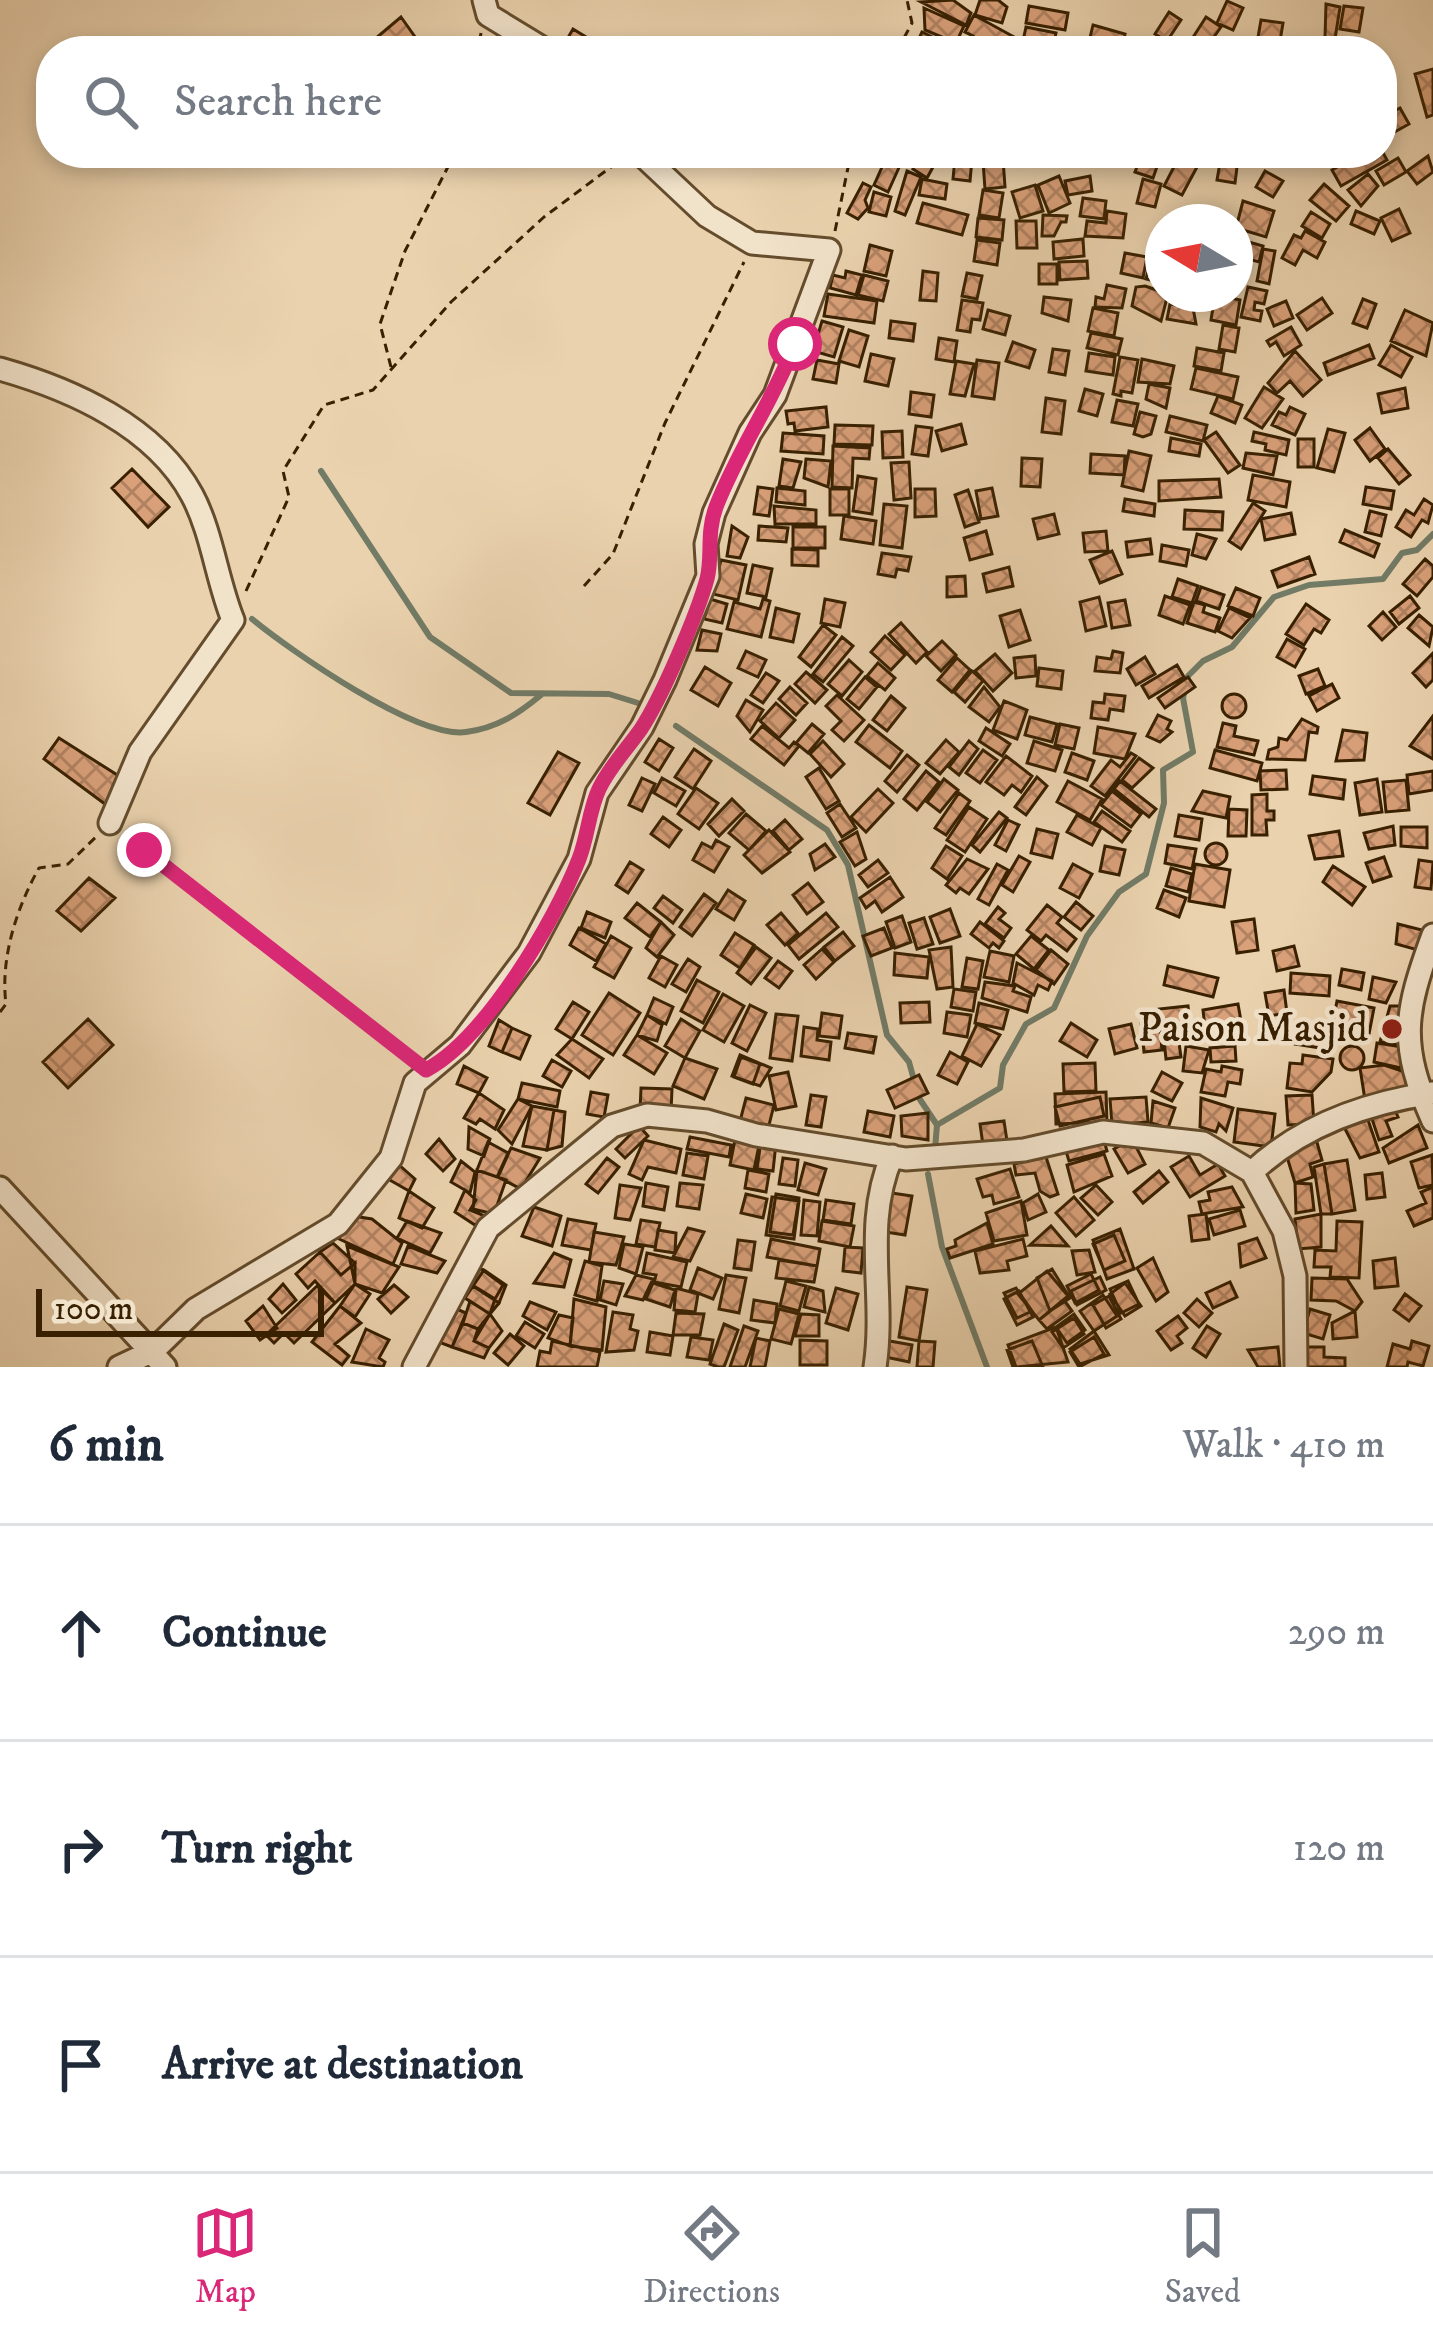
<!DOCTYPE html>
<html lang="en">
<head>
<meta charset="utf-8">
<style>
	:root { --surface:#fff; --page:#f2f2f3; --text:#1f2937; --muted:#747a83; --line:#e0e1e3; --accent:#db2777 }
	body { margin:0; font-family:"IM FELL DW Pica",serif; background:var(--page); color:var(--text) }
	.compass { position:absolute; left:1145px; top:204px; width:108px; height:108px; border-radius:50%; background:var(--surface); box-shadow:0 6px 18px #0003; rotate:280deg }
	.scale { position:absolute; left:36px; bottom:30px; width:288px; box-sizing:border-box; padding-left:12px; border:6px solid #382001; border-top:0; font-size:33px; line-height:42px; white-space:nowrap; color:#382001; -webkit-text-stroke:9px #f1e2ca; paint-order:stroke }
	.stop { position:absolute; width:36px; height:36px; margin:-27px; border:9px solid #db2777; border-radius:50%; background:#fff }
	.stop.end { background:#db2777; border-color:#fff; box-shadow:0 3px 12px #0008 }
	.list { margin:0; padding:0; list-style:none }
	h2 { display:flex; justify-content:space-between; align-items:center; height:156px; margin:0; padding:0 48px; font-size:51px }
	h2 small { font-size:39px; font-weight:400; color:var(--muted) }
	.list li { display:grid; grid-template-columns:78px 1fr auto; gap:36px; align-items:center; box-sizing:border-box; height:216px; padding:0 48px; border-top:3px solid var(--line) }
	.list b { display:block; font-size:45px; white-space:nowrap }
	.list em { font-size:39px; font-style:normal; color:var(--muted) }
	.icon { flex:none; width:66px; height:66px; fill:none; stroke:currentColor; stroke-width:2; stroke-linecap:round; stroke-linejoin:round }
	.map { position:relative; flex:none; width:1433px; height:1367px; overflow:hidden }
	.search { position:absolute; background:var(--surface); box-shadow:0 6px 18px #0003; left:36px; right:36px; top:36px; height:132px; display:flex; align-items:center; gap:30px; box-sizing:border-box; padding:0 42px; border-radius:48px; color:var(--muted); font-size:45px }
	.sheet { height:804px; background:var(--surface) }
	nav { display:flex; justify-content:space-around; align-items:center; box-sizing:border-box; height:168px; border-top:3px solid var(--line); background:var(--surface); font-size:33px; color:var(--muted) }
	nav a { display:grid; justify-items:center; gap:6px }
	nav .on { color:var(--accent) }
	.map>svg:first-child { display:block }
</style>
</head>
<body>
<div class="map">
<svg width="1433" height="1367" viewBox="0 0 1433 1367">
	<defs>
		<pattern id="building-cross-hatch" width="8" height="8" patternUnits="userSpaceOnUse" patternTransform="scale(3)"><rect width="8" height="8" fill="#d9a079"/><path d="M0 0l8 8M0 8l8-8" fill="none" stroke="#b18261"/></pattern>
	</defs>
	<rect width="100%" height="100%" fill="#ead2ae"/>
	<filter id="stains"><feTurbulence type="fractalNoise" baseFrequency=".00167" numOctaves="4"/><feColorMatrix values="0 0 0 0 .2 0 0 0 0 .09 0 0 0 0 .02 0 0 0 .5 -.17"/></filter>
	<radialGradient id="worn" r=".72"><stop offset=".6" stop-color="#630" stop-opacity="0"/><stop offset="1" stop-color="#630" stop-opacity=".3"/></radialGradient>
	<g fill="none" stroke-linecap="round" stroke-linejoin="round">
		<path stroke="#727b66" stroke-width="6" d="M 321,471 L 430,637 L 511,693 L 609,694 L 638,703
			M 252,619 C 291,651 417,739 466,732 C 497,728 518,714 541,695
			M 676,726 L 827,830 L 848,865 L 887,1035 L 909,1062 L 919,1098 L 937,1125 L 935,1149
			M 937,1125 L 1000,1088 L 1003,1065 L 1026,1024 L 1054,1008 L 1087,936 L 1119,892 L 1146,874 L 1164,803 L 1163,770 L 1193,752 L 1183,698 L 1188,676 L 1203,661 L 1232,647 L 1274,597 L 1309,585 L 1383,579 L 1402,553 L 1417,550 L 1433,534
			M 928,1174 L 942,1247 L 987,1367"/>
	</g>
	<path fill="url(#building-cross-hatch)" stroke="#382001" stroke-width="3" d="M 953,0 L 971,13 L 966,25 L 921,2 Z
		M 980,0 L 998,0 L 1007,7 L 1002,23 L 975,15 Z
		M 1227,1 L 1243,8 L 1233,30 L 1217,23 Z
		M 1326,4 L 1340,7 L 1335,39 L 1325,38 Z
		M 1029,6 L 1068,13 L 1065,30 L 1026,23 Z
		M 1344,6 L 1363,8 L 1359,32 L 1340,29 Z
		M 924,8 L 964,26 L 956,43 L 925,30 Z
		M 1169,12 L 1181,20 L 1167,41 L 1155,34 Z
		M 974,15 L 1016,38 L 1009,51 L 980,40 L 977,46 L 970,42 L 973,36 L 965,32 Z
		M 401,17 L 425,51 L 375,51 L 369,44 Z
		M 1206,17 L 1221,27 L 1204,51 L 1190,42 Z
		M 1261,20 L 1283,23 L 1280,41 L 1257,43 Z
		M 1093,25 L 1125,34 L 1121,51 L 1089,42 Z
		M 1026,27 L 1056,33 L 1053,47 L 1023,41 Z
		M 573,29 L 591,40 L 584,51 L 562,48 Z
		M 922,32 L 951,46 L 949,51 L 914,49 Z
		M 1433,69 L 1433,115 L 1427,117 L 1415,74 Z
		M 1400,108 L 1409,124 L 1382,139 L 1382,118 Z
		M 1382,151 L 1387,160 L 1341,186 L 1332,170 L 1362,153 Z
		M 923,153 L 940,154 L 927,178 L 913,169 Z
		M 1142,154 L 1159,161 L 1153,178 L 1135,172 Z
		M 887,156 L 901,163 L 888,192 L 874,185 Z
		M 1428,156 L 1433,172 L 1417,184 L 1407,171 Z
		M 1179,157 L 1197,167 L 1182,195 L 1164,186 Z
		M 1221,157 L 1238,159 L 1235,183 L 1217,180 Z
		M 955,158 L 972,159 L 970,181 L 953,179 Z
		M 1398,158 L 1406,172 L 1384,185 L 1376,171 Z
		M 1003,159 L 1005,187 L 985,189 L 983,161 Z
		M 907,171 L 921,177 L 905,215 L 895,211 Z
		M 1265,171 L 1283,181 L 1273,197 L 1256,187 Z
		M 1368,174 L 1378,186 L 1361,206 L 1348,190 Z
		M 1059,176 L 1070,203 L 1049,213 L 1038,185 Z
		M 1090,176 L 1092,191 L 1068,195 L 1065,181 Z
		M 922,179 L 947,184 L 945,199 L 919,195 Z
		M 1143,179 L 1161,184 L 1155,207 L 1137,203 Z
		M 863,183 L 871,187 L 865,200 L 868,208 L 858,219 L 847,213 Z
		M 1324,184 L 1349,206 L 1336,221 L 1310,200 Z
		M 1035,185 L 1043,211 L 1020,218 L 1012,192 Z
		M 983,190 L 1003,193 L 999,218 L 979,215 Z
		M 874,192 L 891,197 L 886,216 L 869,212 Z
		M 1083,198 L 1106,201 L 1104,219 L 1080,216 Z
		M 1243,201 L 1274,211 L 1266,237 L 1236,228 Z
		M 923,203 L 968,215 L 962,235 L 917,223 Z
		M 1399,209 L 1410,233 L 1392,241 L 1381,218 Z
		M 1107,211 L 1126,214 L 1123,238 L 1085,236 L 1087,221 L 1106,223 Z
		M 1356,211 L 1380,221 L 1374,234 L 1351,224 Z
		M 1311,212 L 1330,224 L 1322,238 L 1302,226 Z
		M 1043,215 L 1067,216 L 1066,222 L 1061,222 L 1054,236 L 1042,236 Z
		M 978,218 L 1004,220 L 1002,240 L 976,237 Z
		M 1016,221 L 1036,221 L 1037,248 L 1017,248 Z
		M 1305,231 L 1325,242 L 1317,258 L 1303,250 L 1295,265 L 1282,258 L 1294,235 L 1301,238 Z
		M 1083,239 L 1084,256 L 1054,259 L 1053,242 Z
		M 977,240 L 1000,243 L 997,265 L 974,261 Z
		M 1242,240 L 1263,246 L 1259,262 L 1237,256 Z
		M 870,245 L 892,251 L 886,276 L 864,271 Z
		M 1154,249 L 1163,251 L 1162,283 L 1146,279 Z
		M 1263,249 L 1275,251 L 1269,284 L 1257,281 Z
		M 1125,253 L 1147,257 L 1143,278 L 1121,273 Z
		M 1087,261 L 1088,278 L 1060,280 L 1059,262 Z
		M 1039,264 L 1057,264 L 1057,284 L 1039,284 Z
		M 846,271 L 862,275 L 856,295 L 830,288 L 833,275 L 845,278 Z
		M 923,271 L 938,273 L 936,301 L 920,300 Z
		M 967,273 L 982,276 L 977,299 L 962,296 Z
		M 864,275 L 888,281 L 883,301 L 858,295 Z
		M 1107,285 L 1126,289 L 1122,308 L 1095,307 L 1096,297 L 1104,299 Z
		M 1145,286 L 1168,294 L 1161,321 L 1132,306 L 1136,287 Z
		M 1248,287 L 1267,291 L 1264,304 L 1255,302 L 1254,310 L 1262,311 L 1260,321 L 1241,317 Z
		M 828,294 L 877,301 L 874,323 L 824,316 Z
		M 1215,295 L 1240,300 L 1236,325 L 1211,320 Z
		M 1044,297 L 1071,300 L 1068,321 L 1042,313 Z
		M 1322,298 L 1332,313 L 1307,330 L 1297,315 Z
		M 1363,299 L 1376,304 L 1367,328 L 1353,323 Z
		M 962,300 L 983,303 L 980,320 L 972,319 L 970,332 L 957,330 Z
		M 1286,301 L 1293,318 L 1274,326 L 1267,309 Z
		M 1170,304 L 1193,308 L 1196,324 L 1167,319 Z
		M 1093,308 L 1118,313 L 1114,336 L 1088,331 Z
		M 988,310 L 1010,316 L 1005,335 L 983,329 Z
		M 1405,310 L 1433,323 L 1426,356 L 1391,341 Z
		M 822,321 L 843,327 L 834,357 L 813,351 Z
		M 891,321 L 915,324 L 913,341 L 889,338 Z
		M 1223,325 L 1239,328 L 1235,352 L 1219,349 Z
		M 1291,327 L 1301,345 L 1284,356 L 1276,342 L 1270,346 L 1267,341 Z
		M 849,330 L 868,336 L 859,367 L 839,361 Z
		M 1091,333 L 1122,339 L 1118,355 L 1087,348 Z
		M 939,338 L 957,341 L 954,362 L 936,359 Z
		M 1013,342 L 1035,350 L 1029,368 L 1006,361 Z
		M 1369,345 L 1374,358 L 1328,375 L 1324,363 Z
		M 1391,345 L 1412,357 L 1401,377 L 1379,365 Z
		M 1197,348 L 1224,353 L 1221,371 L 1194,366 Z
		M 1053,349 L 1069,351 L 1065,375 L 1049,372 Z
		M 1295,351 L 1321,380 L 1303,396 L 1290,381 L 1277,393 L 1268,383 Z
		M 1089,353 L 1115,357 L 1113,375 L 1086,371 Z
		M 871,354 L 894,359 L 888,386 L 865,381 Z
		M 1120,357 L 1138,360 L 1132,393 L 1121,391 L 1121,396 L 1113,394 Z
		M 1142,359 L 1174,366 L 1170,384 L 1138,382 Z
		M 817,360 L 839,364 L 836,383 L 813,379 Z
		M 977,360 L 999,363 L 994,399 L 972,396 Z
		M 956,361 L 974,364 L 965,396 L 950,394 Z
		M 1196,368 L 1238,377 L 1233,399 L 1191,389 Z
		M 1149,384 L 1170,388 L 1166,408 L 1146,399 Z
		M 1264,387 L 1283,399 L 1262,428 L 1245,418 Z
		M 1405,388 L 1408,408 L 1382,413 L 1378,394 Z
		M 1085,389 L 1103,394 L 1097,416 L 1079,411 Z
		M 911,392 L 934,395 L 931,417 L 909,414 Z
		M 1218,396 L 1242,405 L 1235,423 L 1211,413 Z
		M 1046,398 L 1065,401 L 1061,434 L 1042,432 Z
		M 1117,400 L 1138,404 L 1133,426 L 1112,422 Z
		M 826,407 L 828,427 L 795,431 L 794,423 L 788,424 L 786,411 Z
		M 1290,407 L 1305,414 L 1295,435 L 1272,425 L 1279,412 L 1286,415 Z
		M 1140,412 L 1156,416 L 1151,434 L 1143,437 L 1134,434 Z
		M 1170,416 L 1207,425 L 1203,441 L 1166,432 Z
		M 961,424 L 966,444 L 942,451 L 936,431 Z
		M 835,425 L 873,426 L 872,445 L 834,444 Z
		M 916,426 L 932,428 L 928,456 L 912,454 Z
		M 1370,428 L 1385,449 L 1370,461 L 1355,440 Z
		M 1328,429 L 1345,433 L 1334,472 L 1317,468 Z
		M 902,431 L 903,457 L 883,458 L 882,432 Z
		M 1216,432 L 1240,465 L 1228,473 L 1204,440 Z
		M 1254,432 L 1289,440 L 1286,455 L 1265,450 L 1266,444 L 1252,441 Z
		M 783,433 L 824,436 L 823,454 L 781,451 Z
		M 1171,438 L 1201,444 L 1199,456 L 1169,451 Z
		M 1298,439 L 1314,439 L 1314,467 L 1298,467 Z
		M 833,446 L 870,448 L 869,459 L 853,458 L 852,488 L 832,487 Z
		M 1388,449 L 1410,475 L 1399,484 L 1378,458 Z
		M 1129,451 L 1151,456 L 1143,491 L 1122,486 Z
		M 1246,453 L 1277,456 L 1273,475 L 1243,468 Z
		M 1091,454 L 1125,456 L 1124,475 L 1090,473 Z
		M 1022,458 L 1042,459 L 1040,487 L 1021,486 Z
		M 783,459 L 801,462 L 793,488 L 779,486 Z
		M 806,459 L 831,461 L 828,487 L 804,478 Z
		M 909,462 L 911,498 L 894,500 L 891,463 Z
		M 132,469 L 169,507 L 148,527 L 112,488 Z
		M 1253,475 L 1290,482 L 1286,507 L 1248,500 Z
		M 858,476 L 876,479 L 872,514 L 853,511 Z
		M 1219,479 L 1221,497 L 1159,501 L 1159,481 Z
		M 758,487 L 773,489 L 769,516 L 754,514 Z
		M 1366,487 L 1394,491 L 1391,509 L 1363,504 Z
		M 777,488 L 805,491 L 805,505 L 776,502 Z
		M 992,488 L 998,516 L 981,519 L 976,491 Z
		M 830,489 L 849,489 L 849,515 L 830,515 Z
		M 915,489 L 935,489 L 936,516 L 915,517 Z
		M 968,490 L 979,522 L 965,527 L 955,495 Z
		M 1125,499 L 1155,504 L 1154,516 L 1123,511 Z
		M 1424,499 L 1433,505 L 1428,523 L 1422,520 L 1411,537 L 1396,527 L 1406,510 L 1414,515 Z
		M 1253,503 L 1265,511 L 1241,549 L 1229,541 Z
		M 884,504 L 907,506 L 902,548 L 880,545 Z
		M 774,506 L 816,510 L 816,524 L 775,524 Z
		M 1185,510 L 1223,512 L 1222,530 L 1184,529 Z
		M 1370,511 L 1386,515 L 1381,536 L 1365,532 Z
		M 1291,513 L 1295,534 L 1265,540 L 1261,519 Z
		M 1054,514 L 1059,534 L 1038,539 L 1033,519 Z
		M 844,516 L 876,521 L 873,544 L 841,539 Z
		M 732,526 L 748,537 L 740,558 L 727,556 Z
		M 759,526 L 788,528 L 786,542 L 758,540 Z
		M 793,527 L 825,527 L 825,548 L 793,548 Z
		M 1345,530 L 1379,544 L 1374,557 L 1340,542 Z
		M 986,531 L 992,554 L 970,560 L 964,538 Z
		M 1106,531 L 1108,551 L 1085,552 L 1083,533 Z
		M 1197,534 L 1216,539 L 1206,559 L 1192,555 Z
		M 1150,539 L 1152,554 L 1128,557 L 1126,542 Z
		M 1162,545 L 1189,550 L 1186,566 L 1160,561 Z
		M 792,549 L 818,550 L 818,566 L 792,565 Z
		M 1112,551 L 1122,574 L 1100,583 L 1090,560 Z
		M 882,553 L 911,557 L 908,571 L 897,569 L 895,577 L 878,574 Z
		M 1309,557 L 1315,574 L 1278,587 L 1272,571 Z
		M 1425,559 L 1433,566 L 1433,577 L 1417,596 L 1403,584 Z
		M 721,560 L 746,565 L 738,600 L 713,594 Z
		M 753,565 L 772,569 L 766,597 L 747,593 Z
		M 1009,567 L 1013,586 L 987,592 L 983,574 Z
		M 965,576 L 966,596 L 947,597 L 947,577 Z
		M 1178,579 L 1198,586 L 1192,603 L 1172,597 Z
		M 1201,587 L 1224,595 L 1219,609 L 1196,601 Z
		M 1236,588 L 1260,598 L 1253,616 L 1228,606 Z
		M 1165,596 L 1190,605 L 1183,624 L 1159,615 Z
		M 1410,596 L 1419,608 L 1399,624 L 1390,612 Z
		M 1099,597 L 1106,626 L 1086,631 L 1080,602 Z
		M 710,599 L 727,604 L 722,623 L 704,619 Z
		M 763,599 L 770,601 L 761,637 L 727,629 L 734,602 L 760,609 Z
		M 825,599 L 845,603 L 840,627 L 821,623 Z
		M 1125,600 L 1130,625 L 1112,628 L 1108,603 Z
		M 1194,602 L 1205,605 L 1203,612 L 1220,618 L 1215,632 L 1187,623 Z
		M 1306,604 L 1329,620 L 1321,633 L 1314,629 L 1304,645 L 1286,634 Z
		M 776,608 L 799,614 L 793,642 L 770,637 Z
		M 1229,608 L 1250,618 L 1232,638 L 1218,631 Z
		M 1020,610 L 1030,640 L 1009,647 L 1000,616 Z
		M 1383,612 L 1396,627 L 1382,640 L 1369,626 Z
		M 1419,615 L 1433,627 L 1429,646 L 1408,628 Z
		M 901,623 L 927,652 L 916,663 L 889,634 Z
		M 823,625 L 836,635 L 811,667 L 799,657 Z
		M 702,630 L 721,634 L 717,651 L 697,650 Z
		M 885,636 L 905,655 L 891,670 L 871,652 Z
		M 842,637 L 853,646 L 823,682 L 813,674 Z
		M 1287,639 L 1305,649 L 1295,667 L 1277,657 Z
		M 942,641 L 956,655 L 941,671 L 926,656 Z
		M 746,651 L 766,660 L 758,677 L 738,668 Z
		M 1113,651 L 1123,653 L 1120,673 L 1095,671 L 1097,657 L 1111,659 Z
		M 1433,653 L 1433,680 L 1426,687 L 1413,673 Z
		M 995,654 L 1012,673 L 993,691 L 975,671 Z
		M 1035,656 L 1036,676 L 1016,678 L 1014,658 Z
		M 1145,657 L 1155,674 L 1136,685 L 1127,669 Z
		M 957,658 L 970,670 L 952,692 L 938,680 Z
		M 849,660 L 862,672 L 842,696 L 828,684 Z
		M 878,663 L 895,678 L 885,690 L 867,676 Z
		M 1177,665 L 1184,677 L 1149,698 L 1142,686 Z
		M 705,667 L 731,683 L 718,706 L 691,690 Z
		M 1039,668 L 1063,671 L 1061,689 L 1037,686 Z
		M 1318,669 L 1325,686 L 1306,694 L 1299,676 Z
		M 972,671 L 983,681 L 965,702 L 954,692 Z
		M 806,672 L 827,690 L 815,703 L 795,684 Z
		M 766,673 L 779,681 L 763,703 L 751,695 Z
		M 865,677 L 877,687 L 859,709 L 847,699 Z
		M 1188,677 L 1195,687 L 1165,708 L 1158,698 Z
		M 1332,684 L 1339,698 L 1317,711 L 1309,696 Z
		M 790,687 L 807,703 L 796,715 L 779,699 Z
		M 984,687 L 1000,707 L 989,722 L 969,707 Z
		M 1105,694 L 1125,696 L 1123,711 L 1110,709 L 1108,720 L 1091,718 L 1093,702 L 1104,703 Z
		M1222 706a12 12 0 1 1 24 0a12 12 0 1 1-24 0Z
		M 837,695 L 864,720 L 844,741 L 832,730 L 841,721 L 826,706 Z
		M 891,696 L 905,708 L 887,731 L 873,720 Z
		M 746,700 L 763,710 L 750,732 L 737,716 Z
		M 1004,701 L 1027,710 L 1017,739 L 993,730 Z
		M 776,703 L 795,720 L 779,738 L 760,721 Z
		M 1158,715 L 1171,721 L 1167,729 L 1172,732 L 1160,742 L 1147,736 Z
		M 1433,716 L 1433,759 L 1410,746 Z
		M 1030,717 L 1057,724 L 1052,742 L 1025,735 Z
		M 1302,719 L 1318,727 L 1317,733 L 1309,732 L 1305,760 L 1267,759 L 1269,750 L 1278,747 L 1279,738 L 1287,740 Z
		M 1223,723 L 1236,726 L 1234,736 L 1258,741 L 1254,755 L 1217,747 Z
		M 812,724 L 824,734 L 808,753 L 796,743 Z
		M 1060,724 L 1079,728 L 1074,749 L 1055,745 Z
		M 869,725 L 902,751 L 890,768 L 856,742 Z
		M 762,726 L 789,748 L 794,742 L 799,746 L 784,765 L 751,739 Z
		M 1098,727 L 1135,734 L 1125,759 L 1094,753 Z
		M 986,728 L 1010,744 L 1002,756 L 979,741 Z
		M 1343,730 L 1367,733 L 1364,760 L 1336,761 Z
		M 59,738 L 122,778 L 105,804 L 44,759 Z
		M 659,739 L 673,748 L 659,771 L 645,762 Z
		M 946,740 L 959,752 L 940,774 L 926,763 Z
		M 823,741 L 844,764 L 831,777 L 810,754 Z
		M 969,741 L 978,749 L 959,775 L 949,767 Z
		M 1034,741 L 1062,750 L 1055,771 L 1027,763 Z
		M 694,749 L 711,761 L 693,789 L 675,777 Z
		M 983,750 L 997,760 L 980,783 L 966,773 Z
		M 1215,750 L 1262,763 L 1257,781 L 1210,768 Z
		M 558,752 L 579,763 L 550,815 L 528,803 Z
		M 1072,753 L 1094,761 L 1087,780 L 1065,772 Z
		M 1131,753 L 1136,756 L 1105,796 L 1091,786 L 1111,760 L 1120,767 Z
		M 907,755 L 919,765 L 897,792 L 885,781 Z
		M 1006,756 L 1032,776 L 1021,792 L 1012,785 L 1004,795 L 986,782 Z
		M 1139,758 L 1153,768 L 1132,788 L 1122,780 Z
		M 819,768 L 839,801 L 826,809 L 806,777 Z
		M 1286,770 L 1287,789 L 1261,790 L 1260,771 Z
		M 926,771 L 939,782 L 917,810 L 904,799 Z
		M 1433,771 L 1433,790 L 1409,794 L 1407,775 Z
		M 1313,776 L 1345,780 L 1343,799 L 1310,794 Z
		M 1037,777 L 1047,786 L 1026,815 L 1015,807 Z
		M 642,778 L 655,784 L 642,811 L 629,805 Z
		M 662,778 L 685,791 L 676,806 L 654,793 Z
		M 944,779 L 958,790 L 940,812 L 927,802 Z
		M 1377,779 L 1382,812 L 1360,815 L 1355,783 Z
		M 1406,780 L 1409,810 L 1386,812 L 1383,782 Z
		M 1068,781 L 1102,799 L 1090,820 L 1057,802 Z
		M 1120,781 L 1156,809 L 1149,817 L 1114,789 Z
		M 696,788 L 718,803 L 699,829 L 678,814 Z
		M 878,789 L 893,803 L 866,832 L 851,817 Z
		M 1112,791 L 1141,814 L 1131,827 L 1101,805 Z
		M 1203,791 L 1230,797 L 1226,818 L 1192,811 Z
		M 959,793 L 970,801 L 946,835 L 935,828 Z
		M 1267,794 L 1267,811 L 1274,811 L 1274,820 L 1266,820 L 1267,835 L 1252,835 L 1252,795 Z
		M 732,799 L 744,811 L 719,836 L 708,824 Z
		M 840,804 L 856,828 L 842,837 L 827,813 Z
		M 969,807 L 987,819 L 965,852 L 947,840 Z
		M 1229,809 L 1247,810 L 1246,836 L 1228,836 Z
		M 1102,811 L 1130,831 L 1122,842 L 1094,822 Z
		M 999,812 L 1007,818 L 980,852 L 972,845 Z
		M 746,814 L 766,831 L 749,850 L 729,833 Z
		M 1077,815 L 1101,828 L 1092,845 L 1067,832 Z
		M 1179,815 L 1202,819 L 1199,840 L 1175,836 Z
		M 663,817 L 681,830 L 669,847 L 651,834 Z
		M 785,820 L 802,839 L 789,850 L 773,831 Z
		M 1008,820 L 1019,825 L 1006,851 L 995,845 Z
		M 1393,826 L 1395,845 L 1369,849 L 1364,833 Z
		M 1401,827 L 1427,827 L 1427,848 L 1401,846 Z
		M 1037,829 L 1058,834 L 1052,858 L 1031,853 Z
		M 769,830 L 790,852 L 762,873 L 744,855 Z
		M 1339,831 L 1343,856 L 1315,859 L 1309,836 Z
		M 857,832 L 866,859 L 855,866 L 840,842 Z
		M 716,840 L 729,847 L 714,872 L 693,860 L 702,843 L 712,848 Z
		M1205 854a11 11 0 1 1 22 0a11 11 0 1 1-22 0Z
		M 825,844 L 835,857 L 815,870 L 810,854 Z
		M 1168,845 L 1196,849 L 1192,869 L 1165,863 Z
		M 946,846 L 962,856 L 947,879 L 932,868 Z
		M 1105,846 L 1125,850 L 1119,875 L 1100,871 Z
		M 1019,856 L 1030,862 L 1013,892 L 1002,885 Z
		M 1384,857 L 1391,876 L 1373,882 L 1366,863 Z
		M 967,859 L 988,869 L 969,894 L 960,888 L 956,893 L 946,885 Z
		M 878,860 L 888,873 L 868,887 L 859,875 Z
		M 1419,860 L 1433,862 L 1431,889 L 1415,887 Z
		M 630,862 L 643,870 L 628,893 L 616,885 Z
		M 997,864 L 1008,870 L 989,905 L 978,899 Z
		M 1073,864 L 1092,874 L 1079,898 L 1060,888 Z
		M 1195,864 L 1230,870 L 1224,907 L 1189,901 Z
		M 1333,866 L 1365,887 L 1352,905 L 1323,882 Z
		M 1171,868 L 1192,874 L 1188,892 L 1166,886 Z
		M 890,877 L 903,897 L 882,912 L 875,901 L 866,908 L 860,898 Z
		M 89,878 L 115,898 L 81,931 L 57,911 Z
		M 808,883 L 823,902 L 807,914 L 793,895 Z
		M 728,890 L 745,901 L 734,920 L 716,909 Z
		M 1164,890 L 1186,898 L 1179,917 L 1157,908 Z
		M 704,894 L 716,903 L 692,936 L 680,927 Z
		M 663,896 L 682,910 L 673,923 L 654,908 Z
		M 1076,902 L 1093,916 L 1081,930 L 1064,917 Z
		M 637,903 L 661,922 L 650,937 L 625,918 Z
		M 1047,905 L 1062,917 L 1057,923 L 1076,939 L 1067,951 L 1046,935 L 1041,941 L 1027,930 Z
		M 998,907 L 1005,913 L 999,919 L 1011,928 L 1004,938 L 985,924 Z
		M 950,909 L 960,936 L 940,943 L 930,917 Z
		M 587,912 L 611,922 L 605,938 L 581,928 Z
		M 781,913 L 798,933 L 785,945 L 767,925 Z
		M 826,913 L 838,927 L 799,959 L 788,945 Z
		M 902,916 L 911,942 L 895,948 L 886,922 Z
		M 924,918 L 933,944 L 917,949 L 909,923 Z
		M 1254,919 L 1258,950 L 1237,953 L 1232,922 Z
		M 661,922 L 674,935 L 657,957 L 646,948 Z
		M 980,922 L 1004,941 L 999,948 L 993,943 L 989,948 L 971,934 Z
		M 1398,924 L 1430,932 L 1425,952 L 1396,944 Z
		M 579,928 L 606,944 L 596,961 L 570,945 Z
		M 884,928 L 892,948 L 871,956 L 863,936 Z
		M 843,932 L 854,946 L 835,961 L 824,947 Z
		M 735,933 L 754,945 L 740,968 L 721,955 Z
		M 611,936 L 631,948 L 614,978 L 594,967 Z
		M 1031,936 L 1049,950 L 1034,969 L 1016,954 Z
		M 1294,946 L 1299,966 L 1277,971 L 1273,951 Z
		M 756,947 L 771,958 L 751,984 L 737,973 Z
		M 951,947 L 953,987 L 937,989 L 929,950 Z
		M 822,949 L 834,962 L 816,979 L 804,965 Z
		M 1051,950 L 1068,964 L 1054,984 L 1036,970 Z
		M 990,951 L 1014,956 L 1009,982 L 984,977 Z
		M 895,953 L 929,957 L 927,978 L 894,975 Z
		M 661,956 L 677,965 L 665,987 L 649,978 Z
		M 967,958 L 983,961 L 978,989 L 962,987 Z
		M 688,959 L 700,967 L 686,992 L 672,984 Z
		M 778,961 L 792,971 L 779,988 L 765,978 Z
		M 1017,963 L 1052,981 L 1048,990 L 1038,985 L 1034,995 L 1013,983 Z
		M 1168,966 L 1218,978 L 1213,997 L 1164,985 Z
		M 1342,969 L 1364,973 L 1361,990 L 1339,985 Z
		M 1291,973 L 1330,976 L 1329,996 L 1290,993 Z
		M 1373,977 L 1396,982 L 1386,1003 L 1369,999 Z
		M 697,980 L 719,992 L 703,1023 L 681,1011 Z
		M 985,982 L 1015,986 L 1013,991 L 1031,997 L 1027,1012 L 982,998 Z
		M 954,989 L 976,992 L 973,1011 L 951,1007 Z
		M 1284,990 L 1287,1013 L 1269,1016 L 1265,993 Z
		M 609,993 L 640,1013 L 613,1055 L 582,1035 Z
		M 723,994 L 744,1006 L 724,1042 L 703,1030 Z
		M 654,998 L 673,1007 L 666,1024 L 647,1015 Z
		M 1337,1001 L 1374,1008 L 1369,1034 L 1332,1027 Z
		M 573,1002 L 589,1012 L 572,1039 L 556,1029 Z
		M 929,1002 L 930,1022 L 901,1023 L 900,1003 Z
		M 979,1003 L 1008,1010 L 1003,1029 L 975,1023 Z
		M 1238,1004 L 1241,1021 L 1205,1027 L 1203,1010 Z
		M 750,1005 L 766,1013 L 747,1051 L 732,1043 Z
		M 1188,1006 L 1190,1026 L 1161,1030 L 1159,1009 Z
		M 1390,1006 L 1405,1006 L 1403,1045 L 1380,1042 Z
		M 947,1012 L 971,1015 L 967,1037 L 944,1033 Z
		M 822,1013 L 842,1016 L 839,1038 L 819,1036 Z
		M 776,1014 L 798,1016 L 792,1061 L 770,1058 Z
		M 647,1015 L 662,1025 L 657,1041 L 637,1035 Z
		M 88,1019 L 113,1045 L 68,1088 L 43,1062 Z
		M 681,1019 L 700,1031 L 685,1058 L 665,1046 Z
		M 499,1020 L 512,1028 L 502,1052 L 489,1046 Z
		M 1159,1021 L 1162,1050 L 1144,1052 L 1141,1023 Z
		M 1298,1022 L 1323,1027 L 1320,1048 L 1295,1044 Z
		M 1071,1023 L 1097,1040 L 1087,1057 L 1060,1041 Z
		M 977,1024 L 1000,1035 L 981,1066 L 962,1056 Z
		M 1131,1024 L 1137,1048 L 1115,1054 L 1109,1029 Z
		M 804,1027 L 818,1029 L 817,1040 L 831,1042 L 829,1060 L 801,1056 Z
		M 512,1028 L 530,1036 L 520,1059 L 502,1052 Z
		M 1188,1028 L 1190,1042 L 1179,1043 L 1181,1057 L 1166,1059 L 1163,1031 Z
		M 848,1033 L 876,1037 L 873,1053 L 845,1048 Z
		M 637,1035 L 667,1053 L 654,1074 L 624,1055 Z
		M 572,1039 L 603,1059 L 589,1078 L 557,1055 Z
		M 1377,1043 L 1402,1047 L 1401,1068 L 1374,1062 Z
		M1340 1058a12 12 0 1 1 24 0a12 12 0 1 1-24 0Z
		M 1186,1046 L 1209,1050 L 1202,1073 L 1183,1071 Z
		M 1235,1046 L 1236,1061 L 1211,1062 L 1210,1048 Z
		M 950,1052 L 968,1062 L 957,1084 L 938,1075 Z
		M 740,1055 L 771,1068 L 760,1086 L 732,1076 Z
		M 1303,1055 L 1333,1059 L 1331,1072 L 1312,1092 L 1287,1088 L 1290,1063 L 1302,1064 Z
		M 741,1057 L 760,1064 L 753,1084 L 734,1077 Z
		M 685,1058 L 717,1069 L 704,1099 L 673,1086 Z
		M 552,1060 L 571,1071 L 562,1087 L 543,1076 Z
		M 1095,1063 L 1096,1091 L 1064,1092 L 1063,1064 Z
		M 1384,1065 L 1405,1072 L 1407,1090 L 1365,1100 L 1360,1068 Z
		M 464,1066 L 487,1078 L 479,1093 L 457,1084 Z
		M 1222,1066 L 1242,1070 L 1240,1084 L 1228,1082 L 1225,1096 L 1201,1092 L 1206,1069 L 1221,1072 Z
		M 788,1072 L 796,1106 L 776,1110 L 769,1076 Z
		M 1162,1072 L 1182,1083 L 1172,1101 L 1152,1091 Z
		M 919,1075 L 928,1093 L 895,1108 L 887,1090 Z
		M 522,1083 L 560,1091 L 557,1107 L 518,1099 Z
		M 641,1088 L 672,1089 L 671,1112 L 640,1111 Z
		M 591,1092 L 608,1095 L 604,1117 L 587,1114 Z
		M 1106,1092 L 1107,1122 L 1056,1124 L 1055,1094 Z
		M 479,1093 L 504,1110 L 495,1129 L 480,1119 L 476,1124 L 464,1118 Z
		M 811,1095 L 826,1097 L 821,1127 L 806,1125 Z
		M 1312,1095 L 1314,1124 L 1288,1125 L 1286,1096 Z
		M 1100,1097 L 1104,1116 L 1060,1126 L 1055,1107 Z
		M 1146,1097 L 1148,1122 L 1112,1125 L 1110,1099 Z
		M 746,1098 L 774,1105 L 767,1133 L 739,1125 Z
		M 1201,1098 L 1233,1108 L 1226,1131 L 1219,1124 L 1216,1132 L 1200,1127 Z
		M 518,1099 L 532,1106 L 512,1144 L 498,1130 Z
		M 1153,1101 L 1175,1108 L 1168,1128 L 1151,1123 Z
		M 532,1106 L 554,1110 L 547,1150 L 523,1146 Z
		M 1394,1108 L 1398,1117 L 1386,1121 L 1392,1136 L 1379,1140 L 1371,1116 Z
		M 1238,1109 L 1275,1114 L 1271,1147 L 1234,1142 Z
		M 554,1110 L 565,1112 L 562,1146 L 547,1150 Z
		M 868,1111 L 894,1116 L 890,1137 L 864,1132 Z
		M 928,1113 L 928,1140 L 902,1136 L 901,1116 Z
		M 1368,1120 L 1379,1152 L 1360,1158 L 1344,1127 Z
		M 1004,1121 L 1007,1141 L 983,1145 L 980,1124 Z
		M 1418,1125 L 1427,1148 L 1389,1163 L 1383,1148 Z
		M 639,1126 L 648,1136 L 625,1158 L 616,1149 Z
		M 469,1127 L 490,1139 L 484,1156 L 468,1149 Z
		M 690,1137 L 731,1145 L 729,1157 L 687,1149 Z
		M 1103,1137 L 1107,1151 L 1069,1161 L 1065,1148 Z
		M 439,1139 L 455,1159 L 443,1171 L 426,1154 Z
		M 1132,1139 L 1145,1164 L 1128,1173 L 1114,1149 Z
		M 1316,1139 L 1322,1160 L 1310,1164 L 1313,1177 L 1295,1183 L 1287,1157 Z
		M 644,1140 L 681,1149 L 676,1173 L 648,1167 L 642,1180 L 629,1174 Z
		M 735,1140 L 759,1145 L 754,1170 L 730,1165 Z
		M 761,1141 L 776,1143 L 773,1171 L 757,1169 Z
		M 488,1142 L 508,1153 L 497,1177 L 477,1170 Z
		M 511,1148 L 540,1158 L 521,1189 L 498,1177 Z
		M 687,1153 L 708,1156 L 704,1179 L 683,1175 Z
		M 1104,1154 L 1112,1176 L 1074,1192 L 1067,1165 Z
		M 1432,1155 L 1433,1185 L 1419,1188 L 1411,1162 Z
		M 1189,1156 L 1200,1175 L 1218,1164 L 1225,1176 L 1190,1197 L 1171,1167 Z
		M 1046,1157 L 1058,1194 L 1050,1197 L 1040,1191 L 1035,1173 L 1016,1175 L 1014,1164 Z
		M 607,1158 L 619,1167 L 598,1193 L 586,1184 Z
		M 783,1158 L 798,1160 L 795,1186 L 779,1184 Z
		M 1347,1160 L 1355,1210 L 1332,1214 L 1324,1164 Z
		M 461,1161 L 475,1172 L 470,1193 L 451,1182 Z
		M 805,1163 L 826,1169 L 818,1195 L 798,1190 Z
		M 398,1164 L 415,1179 L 409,1191 L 388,1179 Z
		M 1324,1164 L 1332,1214 L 1321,1214 L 1314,1167 Z
		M 1010,1169 L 1019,1197 L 994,1204 L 992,1195 L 983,1197 L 977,1179 Z
		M 477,1170 L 506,1180 L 494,1214 L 473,1209 Z
		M 748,1170 L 769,1174 L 766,1192 L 745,1188 Z
		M 1159,1171 L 1168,1182 L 1143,1203 L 1134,1192 Z
		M 1382,1173 L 1385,1197 L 1367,1199 L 1365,1175 Z
		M 646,1183 L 668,1187 L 664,1210 L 643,1206 Z
		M 680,1183 L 703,1185 L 699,1209 L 677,1206 Z
		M 1295,1183 L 1311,1184 L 1314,1210 L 1296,1213 Z
		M 620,1185 L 641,1188 L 630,1220 L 615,1218 Z
		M 1096,1185 L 1112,1202 L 1098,1215 L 1081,1198 Z
		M 1232,1187 L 1243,1207 L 1202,1214 L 1199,1202 L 1210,1200 L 1208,1192 Z
		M 1433,1187 L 1433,1218 L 1414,1226 L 1407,1211 L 1426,1203 L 1421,1192 Z
		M 465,1190 L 476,1200 L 470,1210 L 485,1216 L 475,1225 L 455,1212 Z
		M 409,1191 L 434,1208 L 422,1228 L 399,1218 Z
		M 885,1192 L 912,1196 L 905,1235 L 879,1231 Z
		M 746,1194 L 767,1199 L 763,1218 L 741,1213 Z
		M 776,1194 L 799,1198 L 793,1235 L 770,1232 Z
		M 1038,1194 L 1046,1212 L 1028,1220 L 1023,1203 Z
		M 772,1197 L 799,1201 L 794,1239 L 766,1235 Z
		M 1074,1197 L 1094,1220 L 1076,1236 L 1056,1213 Z
		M 804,1200 L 820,1202 L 817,1236 L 801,1235 Z
		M 826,1200 L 854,1204 L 851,1224 L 823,1220 Z
		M 1021,1201 L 1027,1235 L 994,1241 L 986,1213 Z
		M 534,1207 L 561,1216 L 552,1246 L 522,1236 Z
		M 1240,1210 L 1245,1226 L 1214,1235 L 1209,1219 Z
		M 1206,1214 L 1209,1239 L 1192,1241 L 1189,1216 Z
		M 1321,1214 L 1321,1247 L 1298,1249 L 1295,1219 Z
		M 353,1216 L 372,1219 L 402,1243 L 393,1264 L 337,1238 Z
		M 568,1219 L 596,1224 L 591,1250 L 562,1245 Z
		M 641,1220 L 660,1223 L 655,1247 L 636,1244 Z
		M 407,1221 L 441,1233 L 430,1253 L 397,1238 Z
		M 822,1221 L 854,1226 L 850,1247 L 819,1241 Z
		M 1337,1221 L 1362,1222 L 1359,1278 L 1330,1277 L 1331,1267 L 1314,1267 L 1315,1250 L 1336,1251 Z
		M 987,1223 L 993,1244 L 950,1258 L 947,1249 L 956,1246 L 955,1240 Z
		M 1051,1226 L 1068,1246 L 1030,1245 Z
		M 688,1228 L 704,1232 L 690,1261 L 673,1257 Z
		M 1120,1229 L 1134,1269 L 1107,1279 L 1093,1240 Z
		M 658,1230 L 676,1233 L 675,1253 L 655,1250 Z
		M 594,1232 L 624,1237 L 616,1265 L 589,1262 Z
		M 1114,1235 L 1125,1261 L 1104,1270 L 1093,1244 Z
		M 1257,1238 L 1266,1258 L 1241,1267 L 1239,1244 Z
		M 771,1239 L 820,1249 L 817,1266 L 767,1257 Z
		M 1023,1239 L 1027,1256 L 1007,1261 L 1009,1270 L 980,1273 L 975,1251 Z
		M 738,1240 L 755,1242 L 751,1270 L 734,1268 Z
		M 333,1243 L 355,1263 L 341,1275 L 320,1252 Z
		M 624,1244 L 643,1247 L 636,1274 L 619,1268 Z
		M 347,1246 L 399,1267 L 382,1293 L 355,1284 Z
		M 408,1246 L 445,1261 L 437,1273 L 401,1264 Z
		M 845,1247 L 863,1248 L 861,1273 L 843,1271 Z
		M 1089,1250 L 1095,1272 L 1077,1275 L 1072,1251 Z
		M 320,1252 L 341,1275 L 355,1263 L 355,1284 L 335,1303 L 315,1281 L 308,1288 L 296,1274 Z
		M 554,1253 L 571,1260 L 564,1287 L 534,1283 Z
		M 647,1253 L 687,1262 L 681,1287 L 654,1282 L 656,1275 L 643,1273 Z
		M 1153,1258 L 1168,1292 L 1156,1301 L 1137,1268 Z
		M 1395,1258 L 1398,1286 L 1375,1288 L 1373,1261 Z
		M 779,1260 L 817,1266 L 814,1282 L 776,1278 Z
		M 585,1261 L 602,1266 L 597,1301 L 575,1295 Z
		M 480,1268 L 503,1285 L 495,1299 L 471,1285 Z
		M 698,1268 L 722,1278 L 713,1299 L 690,1290 Z
		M 1052,1269 L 1070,1298 L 1050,1311 L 1037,1278 Z
		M 484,1270 L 506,1285 L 499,1303 L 473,1286 Z
		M 1047,1271 L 1068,1296 L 1039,1320 L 1018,1294 Z
		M 1091,1274 L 1099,1290 L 1075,1303 L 1067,1286 Z
		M 636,1275 L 653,1279 L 643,1300 L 625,1296 Z
		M 726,1275 L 746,1278 L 739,1313 L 719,1309 Z
		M 1100,1277 L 1106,1290 L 1077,1305 L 1071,1291 Z
		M 1312,1278 L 1347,1279 L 1362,1302 L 1355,1311 L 1336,1301 L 1311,1300 Z
		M 604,1281 L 623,1284 L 616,1305 L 600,1300 Z
		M 786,1281 L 806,1286 L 799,1311 L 780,1306 Z
		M 1128,1281 L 1139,1304 L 1121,1313 L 1110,1289 Z
		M 1230,1282 L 1237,1297 L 1213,1308 L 1206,1293 Z
		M 469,1283 L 495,1299 L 490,1314 L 463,1297 Z
		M 653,1283 L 675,1290 L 670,1307 L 646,1299 Z
		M 1125,1283 L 1141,1306 L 1125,1316 L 1110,1294 Z
		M 283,1284 L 296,1300 L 282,1313 L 269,1299 Z
		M 355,1284 L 370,1294 L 355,1317 L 340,1306 Z
		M 394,1285 L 408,1297 L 391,1313 L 378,1299 Z
		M 317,1286 L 335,1303 L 294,1343 L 284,1333 L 274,1343 L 266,1335 Z
		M 473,1286 L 499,1303 L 490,1314 L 465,1298 Z
		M 809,1287 L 823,1291 L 825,1312 L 804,1307 Z
		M 907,1287 L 927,1290 L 919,1341 L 899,1337 Z
		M 676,1288 L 698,1294 L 695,1312 L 674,1310 Z
		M 836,1288 L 858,1294 L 848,1330 L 826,1323 Z
		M 1016,1288 L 1032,1311 L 1017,1318 L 1004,1293 Z
		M 1019,1291 L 1033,1317 L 1017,1325 L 1004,1299 Z
		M 1405,1294 L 1421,1306 L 1409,1321 L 1394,1310 Z
		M 1103,1295 L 1117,1316 L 1094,1331 L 1080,1311 Z
		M 1109,1296 L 1121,1319 L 1106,1328 L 1093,1305 Z
		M 574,1299 L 606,1307 L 602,1350 L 570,1346 Z
		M 1197,1299 L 1212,1313 L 1199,1327 L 1184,1313 Z
		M 754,1300 L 777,1304 L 775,1323 L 751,1320 Z
		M 1064,1300 L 1072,1311 L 1047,1329 L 1039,1320 Z
		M 470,1301 L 490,1314 L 478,1329 L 463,1323 Z
		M 530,1302 L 556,1312 L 547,1330 L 523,1316 Z
		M 263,1306 L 277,1328 L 260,1340 L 246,1321 Z
		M 340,1306 L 361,1323 L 335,1344 L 349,1356 L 342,1365 L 312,1342 Z
		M 452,1307 L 466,1313 L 452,1347 L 436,1341 Z
		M 779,1309 L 799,1314 L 791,1344 L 771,1339 Z
		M 1310,1309 L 1330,1315 L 1323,1339 L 1303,1333 Z
		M 1355,1311 L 1357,1337 L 1333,1339 L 1332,1323 Z
		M 613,1312 L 633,1315 L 630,1329 L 638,1331 L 634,1350 L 606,1352 Z
		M 676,1313 L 704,1314 L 700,1335 L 673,1335 Z
		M 490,1314 L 502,1331 L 489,1348 L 474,1341 Z
		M 801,1314 L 819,1315 L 819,1336 L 795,1336 Z
		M 1074,1314 L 1085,1330 L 1067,1343 L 1056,1327 Z
		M 559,1315 L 573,1318 L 570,1346 L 548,1338 Z
		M 1178,1316 L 1187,1328 L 1177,1336 L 1182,1343 L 1171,1350 L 1157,1331 Z
		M 1074,1318 L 1084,1334 L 1063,1348 L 1052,1332 Z
		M 525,1322 L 544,1334 L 535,1348 L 516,1336 Z
		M 463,1323 L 478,1329 L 474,1341 L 489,1348 L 484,1358 L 452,1347 Z
		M 724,1324 L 738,1330 L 724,1367 L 718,1367 L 710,1364 Z
		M 744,1326 L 758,1331 L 745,1367 L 730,1367 Z
		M 1207,1326 L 1220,1334 L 1206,1357 L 1193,1348 Z
		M 1056,1327 L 1068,1362 L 1016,1367 L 1008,1345 Z
		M 366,1329 L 389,1340 L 379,1358 L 385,1362 L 383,1367 L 352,1362 Z
		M 1094,1331 L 1109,1355 L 1080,1364 L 1070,1349 Z
		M 650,1332 L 673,1336 L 670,1355 L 647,1352 Z
		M 510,1334 L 524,1346 L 508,1365 L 494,1353 Z
		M 691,1337 L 713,1340 L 709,1360 L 687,1357 Z
		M 1094,1337 L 1104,1354 L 1079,1367 L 1070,1352 Z
		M 756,1338 L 770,1341 L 765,1367 L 750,1367 Z
		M 800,1340 L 827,1341 L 827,1365 L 800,1365 Z
		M 884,1340 L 912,1345 L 909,1362 L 881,1356 Z
		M 552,1341 L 600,1352 L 597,1367 L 537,1367 L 540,1351 L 550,1353 Z
		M 919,1341 L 935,1342 L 933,1367 L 917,1367 Z
		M 1032,1341 L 1043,1367 L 1013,1367 L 1007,1350 Z
		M 1412,1341 L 1429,1346 L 1423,1366 L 1408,1362 L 1407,1367 L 1387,1367 L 1393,1344 L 1410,1349 Z
		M 1278,1347 L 1280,1367 L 1258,1367 L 1248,1350 Z
		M 1306,1347 L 1324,1347 L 1324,1357 L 1345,1358 L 1345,1367 L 1306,1367 Z"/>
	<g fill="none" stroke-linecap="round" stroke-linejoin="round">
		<g stroke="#644c2c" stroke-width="27">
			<path id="street" d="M 484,0 L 488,15 L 547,51
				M 0,369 C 71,389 155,426 192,495 C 212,532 217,581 233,620 L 140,752 L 110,823
				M 1433,935 C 1404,1014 1399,1044 1433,1121
				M 1252,1172 C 1302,1125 1365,1103 1433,1093
				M 0,1188 L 165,1367
				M 119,1367 L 153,1351 L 196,1309 L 338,1224 L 391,1158 L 415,1083 L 460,1045 L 529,953 L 579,859 L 597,793 L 642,727 L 665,680 L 708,576 L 706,544 L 714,513 L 750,433 L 775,395 L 829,250 L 752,243 L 707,216 L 640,153
				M 414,1367 L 488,1228 L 612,1126 L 647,1115 L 707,1121 L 756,1135 L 906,1159 L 1024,1150 L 1103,1132 L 1203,1143 L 1252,1172 L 1284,1231 L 1295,1276 L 1296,1367
				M 875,1367 C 886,1295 862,1225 892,1156"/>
		</g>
		<path stroke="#382001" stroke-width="3" stroke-dasharray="9 6" stroke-linecap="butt" d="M 478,51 L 481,33
			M 897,51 L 912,23 L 907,0
			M 533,153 L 566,153
			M 835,231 L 851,153
			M 391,367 L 380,324 L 405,251 L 455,153
			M 584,586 L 613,554 L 665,423 L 744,262
			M 246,591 L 289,497 L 283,471 L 324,405 L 373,390 L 451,302 L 544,217 L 619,161
			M 125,835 L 410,1058
			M 0,1012 L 6,1004 C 0,958 17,907 39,868 L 68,864 L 96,837"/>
		<use href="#street" stroke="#f1e2ca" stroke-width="21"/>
	</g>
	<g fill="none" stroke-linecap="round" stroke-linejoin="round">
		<path stroke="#db2777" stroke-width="15" d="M 144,850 L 426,1070 C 485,1039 555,921 579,859 C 588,836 589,810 599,789 C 610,766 627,749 641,729 C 662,697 697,615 707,579 C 713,556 706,534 716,507 C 738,450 773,401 795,344"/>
	</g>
	<circle fill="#8f2418" stroke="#f1e2ca" stroke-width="4.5" cx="1392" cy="1029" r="12"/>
	<g text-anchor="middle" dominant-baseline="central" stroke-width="9" stroke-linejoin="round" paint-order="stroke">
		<g font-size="42" fill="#382001" stroke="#f1e2ca" text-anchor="end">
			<text x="1368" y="1029">Paison Masjid</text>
		</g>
	</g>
	<rect width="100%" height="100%" filter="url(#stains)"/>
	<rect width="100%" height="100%" fill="url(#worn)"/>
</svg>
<svg class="compass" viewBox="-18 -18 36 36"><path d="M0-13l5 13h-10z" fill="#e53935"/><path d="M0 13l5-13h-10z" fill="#747a83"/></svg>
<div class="scale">100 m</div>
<div class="stop" style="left:795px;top:344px"></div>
<div class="stop end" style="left:144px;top:850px"></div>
<div class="search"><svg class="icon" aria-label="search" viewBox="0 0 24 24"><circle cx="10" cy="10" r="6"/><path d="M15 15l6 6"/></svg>Search here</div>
</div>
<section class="sheet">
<h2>6 min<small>Walk · 410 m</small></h2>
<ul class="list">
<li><svg class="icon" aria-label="ahead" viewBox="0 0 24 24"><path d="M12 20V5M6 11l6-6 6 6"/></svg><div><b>Continue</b></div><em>290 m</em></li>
<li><svg class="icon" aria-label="right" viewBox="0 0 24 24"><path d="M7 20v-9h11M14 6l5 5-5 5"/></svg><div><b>Turn right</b></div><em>120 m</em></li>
<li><svg class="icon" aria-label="arrive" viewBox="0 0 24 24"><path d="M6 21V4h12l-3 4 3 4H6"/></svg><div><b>Arrive at destination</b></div></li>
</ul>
</section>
<nav>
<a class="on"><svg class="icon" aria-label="map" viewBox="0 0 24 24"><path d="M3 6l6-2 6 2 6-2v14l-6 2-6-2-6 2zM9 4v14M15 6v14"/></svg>Map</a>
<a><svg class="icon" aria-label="directions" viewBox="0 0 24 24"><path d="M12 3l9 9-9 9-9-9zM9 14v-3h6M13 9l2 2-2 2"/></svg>Directions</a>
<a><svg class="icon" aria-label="saved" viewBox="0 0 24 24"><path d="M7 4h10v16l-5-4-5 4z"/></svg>Saved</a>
</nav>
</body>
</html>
